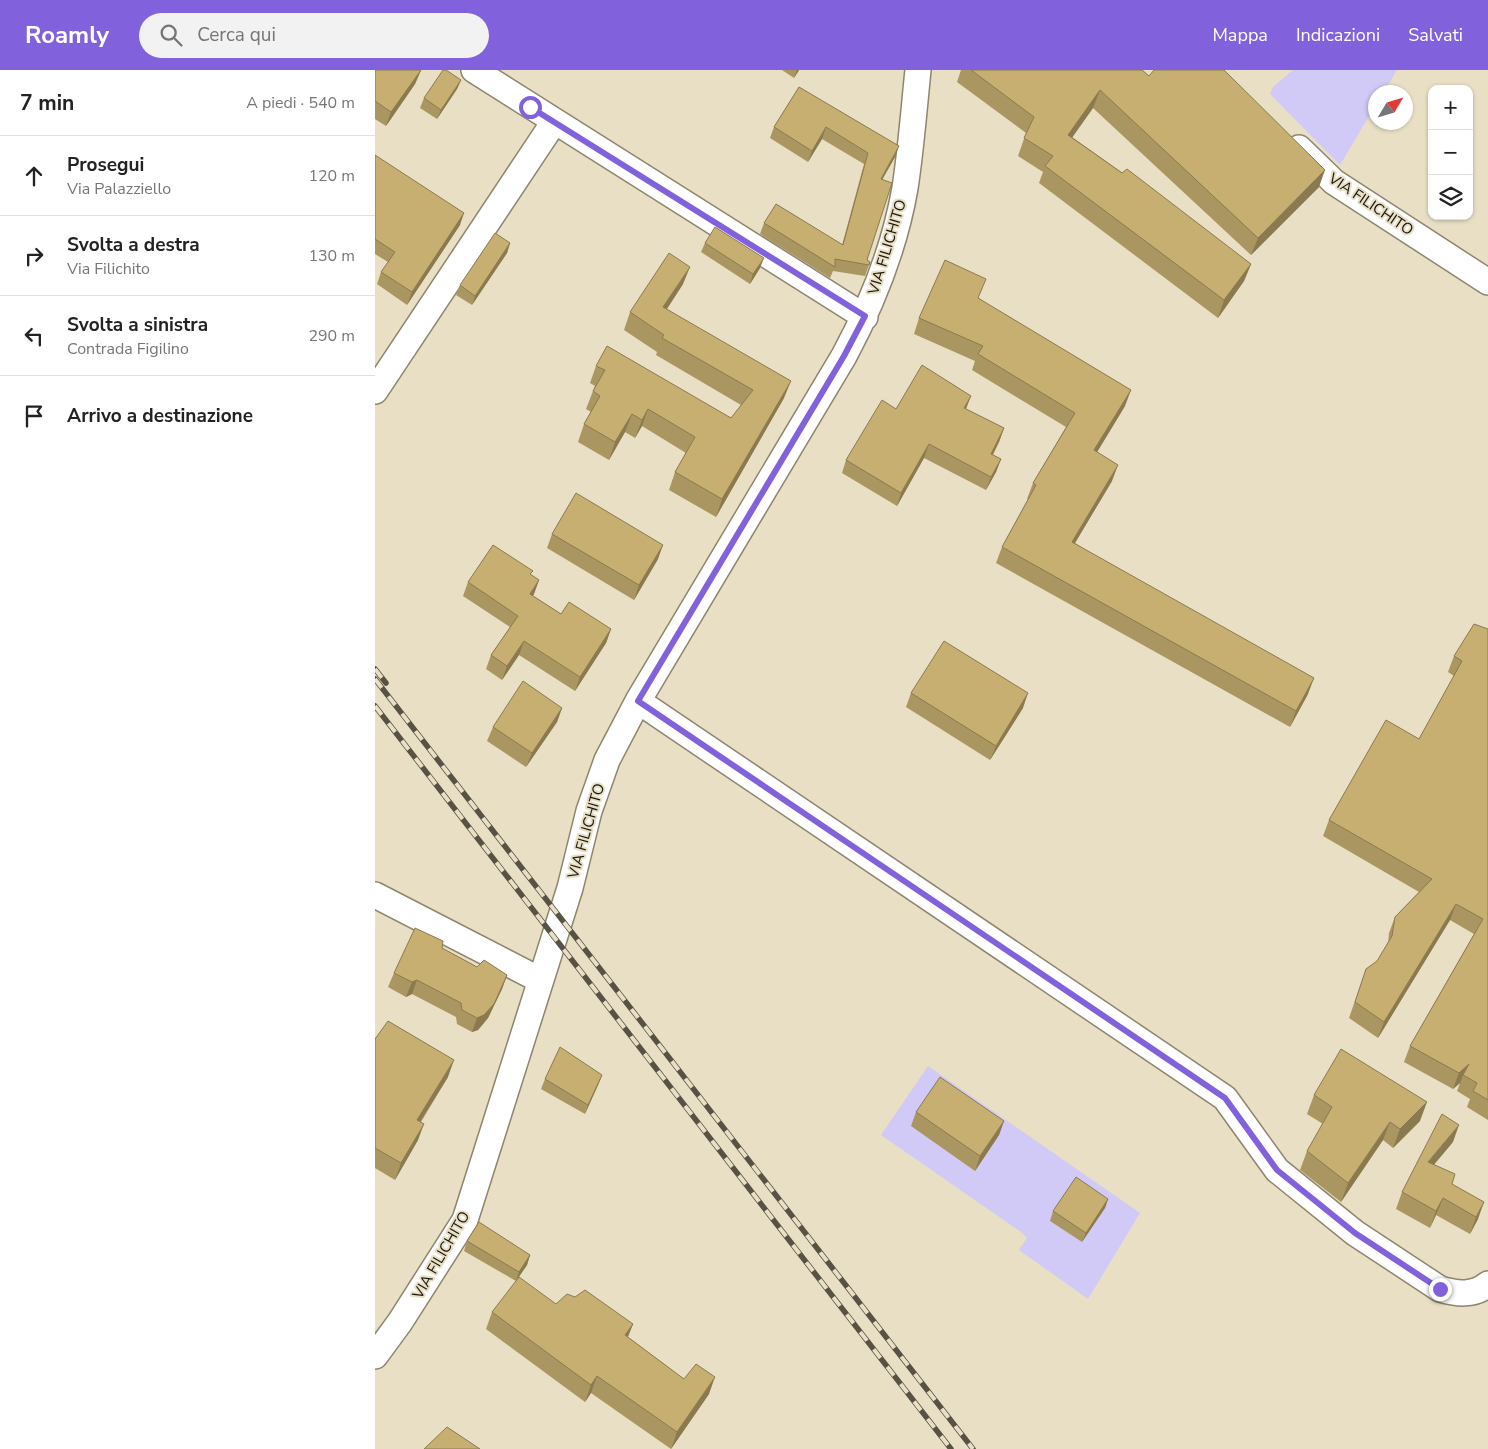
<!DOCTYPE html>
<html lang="it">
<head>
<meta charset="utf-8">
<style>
	:root { --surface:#fff; --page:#f2f2f2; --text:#222; --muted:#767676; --line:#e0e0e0; --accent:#8262dc }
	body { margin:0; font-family:"Nunito Sans",sans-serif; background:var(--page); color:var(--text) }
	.controls { position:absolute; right:15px; top:15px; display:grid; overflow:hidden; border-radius:10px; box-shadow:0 1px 4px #0004 }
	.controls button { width:45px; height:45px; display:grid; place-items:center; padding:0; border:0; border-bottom:1px solid var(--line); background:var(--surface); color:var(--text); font:25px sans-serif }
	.compass { position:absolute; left:993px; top:15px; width:45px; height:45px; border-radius:50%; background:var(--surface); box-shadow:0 1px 4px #0004; rotate:52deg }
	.stop { position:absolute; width:15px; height:15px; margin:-11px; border:4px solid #8262dc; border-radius:50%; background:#fff }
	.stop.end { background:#8262dc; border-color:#fff; box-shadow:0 1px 5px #0008 }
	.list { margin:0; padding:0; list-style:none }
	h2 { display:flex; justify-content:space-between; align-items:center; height:65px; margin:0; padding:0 20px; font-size:21px }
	h2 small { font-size:16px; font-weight:400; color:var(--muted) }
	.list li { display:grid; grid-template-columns:32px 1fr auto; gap:15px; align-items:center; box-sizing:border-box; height:80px; padding:0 20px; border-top:1px solid var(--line) }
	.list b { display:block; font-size:19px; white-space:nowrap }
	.list p { margin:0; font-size:16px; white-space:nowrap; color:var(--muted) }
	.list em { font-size:16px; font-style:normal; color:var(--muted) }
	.icon { flex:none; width:28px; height:28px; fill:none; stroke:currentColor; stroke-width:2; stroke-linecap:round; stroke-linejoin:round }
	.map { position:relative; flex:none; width:1113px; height:1379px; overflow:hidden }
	header { display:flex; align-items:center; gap:30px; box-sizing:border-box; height:70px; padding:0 25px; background:var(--accent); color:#fff }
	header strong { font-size:24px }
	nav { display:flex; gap:28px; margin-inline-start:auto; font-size:18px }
	.search { width:350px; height:45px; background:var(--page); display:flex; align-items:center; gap:12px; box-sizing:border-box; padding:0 18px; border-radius:28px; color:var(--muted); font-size:19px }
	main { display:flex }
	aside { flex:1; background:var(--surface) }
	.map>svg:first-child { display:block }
</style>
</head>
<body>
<header>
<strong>Roamly</strong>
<div class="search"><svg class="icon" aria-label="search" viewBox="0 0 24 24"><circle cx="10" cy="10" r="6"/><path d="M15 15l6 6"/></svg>Cerca qui</div>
<nav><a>Mappa</a><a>Indicazioni</a><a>Salvati</a></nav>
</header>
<main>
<aside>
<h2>7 min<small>A piedi · 540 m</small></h2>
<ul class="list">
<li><svg class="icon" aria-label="ahead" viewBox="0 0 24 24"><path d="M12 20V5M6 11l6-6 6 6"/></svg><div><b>Prosegui</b><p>Via Palazziello</p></div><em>120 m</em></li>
<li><svg class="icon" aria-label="right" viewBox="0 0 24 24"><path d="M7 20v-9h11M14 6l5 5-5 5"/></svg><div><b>Svolta a destra</b><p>Via Filichito</p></div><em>130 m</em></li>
<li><svg class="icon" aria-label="left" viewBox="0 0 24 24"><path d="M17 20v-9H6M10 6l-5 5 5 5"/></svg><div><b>Svolta a sinistra</b><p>Contrada Figilino</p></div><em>290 m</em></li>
<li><svg class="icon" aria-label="arrive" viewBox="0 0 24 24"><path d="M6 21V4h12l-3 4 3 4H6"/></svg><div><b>Arrivo a destinazione</b></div></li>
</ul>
</aside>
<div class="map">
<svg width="1113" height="1379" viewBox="0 0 1113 1379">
	<rect width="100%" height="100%" fill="#e8dfc5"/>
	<path fill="#d1caf7" d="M 918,0 L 1022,0 L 1009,22 L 1001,22 L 1000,36 L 965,95 L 895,24 L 898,17 Z
		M 553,996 L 765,1143 L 713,1229 L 644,1180 L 652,1168 L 646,1162 L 506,1065 Z"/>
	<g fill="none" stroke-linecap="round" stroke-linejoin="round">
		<g stroke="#8e856e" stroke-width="28">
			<path id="minor" d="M 99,0 L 490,247
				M 924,78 L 959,112 L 1113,212
				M 0,321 L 179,52
				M 263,631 L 850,1028 L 902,1100 L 980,1163 L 1065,1219 C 1082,1224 1099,1226 1113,1214
				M 0,825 L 165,910
				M 0,1286 L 25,1252 L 90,1150 L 195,818 L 214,741 L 232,690 L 263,631 L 469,286 C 497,234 520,176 530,118 C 536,79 539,39 543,0"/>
		</g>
		<use href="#minor" stroke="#fff" stroke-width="25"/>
		<g stroke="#585244" stroke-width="5.5">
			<path id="rail" d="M 0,599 L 11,613
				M 0,609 L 598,1379
				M 0,636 L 576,1379"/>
		</g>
		<use href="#rail" stroke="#e8dfc5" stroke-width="4" stroke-dasharray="11" stroke-linecap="butt"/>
	</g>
	<path fill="#aa9661" d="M 0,0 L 46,0 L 40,14 L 11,56 L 0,49 Z
		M 407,0 L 424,0 L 419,8 Z
		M 586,0 L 767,0 L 774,6 L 944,117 L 876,185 L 718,38 L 697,67 L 876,194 L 869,211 L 843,248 L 664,113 L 668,102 L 643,86 L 651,63 L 582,12 Z
		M 86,10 L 82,19 L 62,49 L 45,38 L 49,28 Z
		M 424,17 L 520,87 L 507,110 L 492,190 L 495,192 L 490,206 L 458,201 L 455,208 L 385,164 L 389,153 L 467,175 L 489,94 L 447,69 L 433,92 L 395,68 L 399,57 Z
		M 0,85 L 85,155 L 32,235 L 2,214 L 6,202 L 13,192 L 0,184 Z
		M 135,173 L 132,183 L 97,235 L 81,225 L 85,215 Z
		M 330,173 L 385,198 L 375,214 L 326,182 Z
		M 308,214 L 292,239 L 409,328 L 341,447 L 294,420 L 300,402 L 311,383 L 267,356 L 260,368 L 250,362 L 234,390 L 203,372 L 209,354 L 216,342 L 211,339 L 218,321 L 220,316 L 215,313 L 221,296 L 356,348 L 366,335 L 281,285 L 282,282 L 249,260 L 255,242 Z
		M 604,228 L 750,336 L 722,382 L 737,411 L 700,473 L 933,624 L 915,657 L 621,493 L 627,477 L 653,429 L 652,429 L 658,413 L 691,357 L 597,300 L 600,291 L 539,264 L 544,248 Z
		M 521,339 L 591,339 L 629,358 L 624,372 L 618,385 L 626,389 L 621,402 L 611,420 L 549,388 L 522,436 L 467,403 L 471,390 Z
		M 177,464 L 283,489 L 259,530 L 172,478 Z
		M 156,505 L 164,510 L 158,526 L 186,544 L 236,559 L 231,573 L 200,621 L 144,585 L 127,610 L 111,599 L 116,585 L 135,557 L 88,526 L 93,512 Z
		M 1113,559 L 1113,1050 L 1092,1037 L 1095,1029 L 1082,1021 L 1085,1013 L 1078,1019 L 1029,992 L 1035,976 L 1099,864 L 1075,850 L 1003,968 L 974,948 L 991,899 L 1002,891 L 1013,874 L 1014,863 L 1020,847 L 1044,822 L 948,766 L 954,750 L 1044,669 L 1079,606 L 1073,602 L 1079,586 Z
		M 536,623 L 648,638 L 615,690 L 531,637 Z
		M 187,638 L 182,652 L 151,697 L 112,671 L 118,657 Z
		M 67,878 L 102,897 L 132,905 L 127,919 L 113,948 L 103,960 L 97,962 L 82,954 L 81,947 L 37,924 L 31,927 L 13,917 L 19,903 Z
		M 0,969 L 73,1007 L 46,1052 L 43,1070 L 20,1110 L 0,1098 Z
		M 227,1005 L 223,1015 L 210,1044 L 166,1019 L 170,1009 Z
		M 939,1025 L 1045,1051 L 1018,1078 L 1008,1070 L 966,1132 L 925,1100 L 932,1081 L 948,1054 L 932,1044 Z
		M 541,1042 L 629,1051 L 624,1065 L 600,1101 L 536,1056 Z
		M 1078,1072 L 1059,1094 L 1077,1114 L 1103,1149 L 1095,1164 L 1061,1145 L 1055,1158 L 1021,1139 L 1027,1122 Z
		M 733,1129 L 730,1138 L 707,1172 L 675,1151 L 678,1141 Z
		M 92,1171 L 155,1185 L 152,1195 L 141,1211 L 89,1181 Z
		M 181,1234 L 258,1254 L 253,1267 L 309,1309 L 334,1324 L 296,1379 L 216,1323 L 210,1332 L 111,1259 L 117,1242 Z"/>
	<path fill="#8b7a4f" d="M 46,0 L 40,14 L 11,56 L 16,42 Z
		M 422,0 L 424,0 L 419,8 Z
		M 86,10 L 82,19 L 62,49 L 66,40 Z
		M 725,20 L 718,38 L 687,82 L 693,65 Z
		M 451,57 L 447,69 L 433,92 L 437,81 Z
		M 524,76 L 520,87 L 501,120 L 506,109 Z
		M 950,100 L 944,117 L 876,185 L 883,168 Z
		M 89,143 L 85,155 L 32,235 L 37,222 Z
		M 135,173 L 132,183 L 97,235 L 100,226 Z
		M 389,188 L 385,198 L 375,214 L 378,204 Z
		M 876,194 L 869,211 L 843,248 L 849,230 Z
		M 315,197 L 308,214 L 282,254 L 288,237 Z
		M 416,311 L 409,328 L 341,447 L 347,429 Z
		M 756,320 L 750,336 L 713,397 L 719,380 Z
		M 596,326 L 591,339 L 589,338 Z
		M 273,339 L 267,356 L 260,368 L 267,350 Z
		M 257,344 L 250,362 L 234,390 L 240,372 Z
		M 629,358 L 624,372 L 611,397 L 616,384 Z
		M 554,374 L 549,388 L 522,436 L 526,423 Z
		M 626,389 L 621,402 L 611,420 L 616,407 Z
		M 743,395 L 737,411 L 691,488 L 697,472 Z
		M 288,475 L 283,489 L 259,530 L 264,515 Z
		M 164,510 L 159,524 L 150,538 L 155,524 Z
		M 236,559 L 231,573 L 200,621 L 205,607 Z
		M 149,571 L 144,585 L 127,610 L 132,596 Z
		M 939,608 L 933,624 L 915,657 L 921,641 Z
		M 653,623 L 648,638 L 615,690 L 621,676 Z
		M 187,638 L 182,652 L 151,697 L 157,683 Z
		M 1081,834 L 1075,850 L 1003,968 L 1009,952 Z
		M 132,905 L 127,919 L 113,948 L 103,960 L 97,962 L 102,948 Z
		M 42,910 L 37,924 L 31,927 L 37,912 Z
		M 79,990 L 73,1007 L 36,1066 L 42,1050 Z
		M 1094,994 L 1088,1005 L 1085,1013 L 1078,1019 L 1084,1003 Z
		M 227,1005 L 223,1015 L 210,1044 L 213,1035 Z
		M 1052,1032 L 1045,1051 L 1018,1078 L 1025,1059 Z
		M 629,1051 L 624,1065 L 600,1101 L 605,1086 Z
		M 1015,1052 L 1008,1070 L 966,1132 L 973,1113 Z
		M 49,1054 L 43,1070 L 20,1110 L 26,1093 Z
		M 1084,1055 L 1078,1072 L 1047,1109 L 1053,1092 Z
		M 1068,1128 L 1061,1145 L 1055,1158 L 1061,1141 Z
		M 733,1129 L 730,1138 L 707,1172 L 711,1163 Z
		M 1109,1132 L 1103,1149 L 1095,1164 L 1101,1147 Z
		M 155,1185 L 152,1195 L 141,1211 L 144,1202 Z
		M 258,1254 L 251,1271 L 250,1265 Z
		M 222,1306 L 216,1323 L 210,1332 L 216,1315 Z
		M 340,1307 L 334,1324 L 296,1379 L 302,1362 Z"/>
	<path fill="#c6af71" stroke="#8b7a4f" d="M 0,0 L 46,0 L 16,42 L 0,31 Z
		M 68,0 L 71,0 L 86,10 L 66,40 L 49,28 Z
		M 596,0 L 767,0 L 774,6 L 779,0 L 849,0 L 950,100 L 883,168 L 725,20 L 693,65 L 747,103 L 752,99 L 876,194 L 849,230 L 670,96 L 678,86 L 649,68 L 659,47 Z
		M 424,17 L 524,76 L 506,109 L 517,113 L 492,190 L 495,192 L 494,195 L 460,189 L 460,197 L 389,153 L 401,134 L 468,175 L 493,83 L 451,57 L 437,81 L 399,57 Z
		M 0,85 L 89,143 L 37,222 L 6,202 L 20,182 L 0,169 Z
		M 340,157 L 389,188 L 378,204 L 330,173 Z
		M 120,163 L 135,173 L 100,226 L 85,215 Z
		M 294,183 L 315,197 L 288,237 L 416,311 L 347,429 L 300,402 L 320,367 L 273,339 L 267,350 L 257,344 L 240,372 L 209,354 L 225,326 L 218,321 L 230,300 L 221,296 L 232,276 L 356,348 L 378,320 L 287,268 L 289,265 L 255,242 Z
		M 570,190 L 611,209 L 603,228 L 756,320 L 719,380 L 743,395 L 697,472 L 939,608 L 921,641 L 627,477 L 661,415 L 658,413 L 700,343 L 603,284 L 608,276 L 544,248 Z
		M 547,295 L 596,326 L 589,338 L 629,358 L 616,384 L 626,389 L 616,407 L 554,374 L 526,423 L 471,390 L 507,330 L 521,339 Z
		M 201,423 L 288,475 L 264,515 L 177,464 Z
		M 118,475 L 158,501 L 155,504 L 164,510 L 155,524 L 186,544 L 194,532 L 236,559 L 205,607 L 149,571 L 132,596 L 116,585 L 143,546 L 93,512 Z
		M 1099,554 L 1113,559 L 1113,1030 L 1098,1021 L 1102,1013 L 1088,1005 L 1094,994 L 1084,1003 L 1035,976 L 1108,849 L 1081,834 L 1009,952 L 980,932 L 991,899 L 1002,891 L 1017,866 L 1020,847 L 1057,809 L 954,750 L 1011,650 L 1044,669 L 1087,591 L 1079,586 Z
		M 569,571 L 653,623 L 621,676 L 536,623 Z
		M 148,611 L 187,638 L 157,683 L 118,657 Z
		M 40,858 L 68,871 L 67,878 L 102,897 L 109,890 L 132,905 L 119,934 L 109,945 L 102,948 L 87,940 L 86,933 L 42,910 L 37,912 L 19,903 Z
		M 13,951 L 79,990 L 42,1050 L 49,1054 L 26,1093 L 0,1078 L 0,969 Z
		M 185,977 L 227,1005 L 213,1035 L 170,1009 Z
		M 966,979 L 1052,1032 L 1025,1059 L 1015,1052 L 973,1113 L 932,1081 L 957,1037 L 939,1025 Z
		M 565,1007 L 629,1051 L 605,1086 L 541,1042 Z
		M 1067,1044 L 1084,1055 L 1053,1092 L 1080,1104 L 1077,1114 L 1109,1132 L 1101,1147 L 1068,1128 L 1061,1141 L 1027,1122 Z
		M 701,1107 L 733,1129 L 711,1163 L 678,1141 Z
		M 104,1152 L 155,1185 L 144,1202 L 92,1171 Z
		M 144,1207 L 181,1234 L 192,1224 L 200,1227 L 210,1220 L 258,1254 L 250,1265 L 309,1309 L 321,1294 L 340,1307 L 302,1362 L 222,1306 L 216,1315 L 117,1242 Z
		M 72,1357 L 105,1379 L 49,1379 Z"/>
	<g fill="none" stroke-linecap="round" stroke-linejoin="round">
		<path stroke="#8262dc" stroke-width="6" d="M 155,37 L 490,246 L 469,286 L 263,631 L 850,1028 L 902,1100 L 980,1163 L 1065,1219"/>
	</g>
	<g text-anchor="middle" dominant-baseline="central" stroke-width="4" stroke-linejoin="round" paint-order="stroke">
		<g font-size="15" fill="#18140b" stroke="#e8dfc5">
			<text transform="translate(996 134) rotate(34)">VIA FILICHITO</text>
			<text transform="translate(512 177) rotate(-73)">VIA FILICHITO</text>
			<text transform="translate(211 761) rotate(-74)">VIA FILICHITO</text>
			<text transform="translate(66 1185) rotate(-60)">VIA FILICHITO</text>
		</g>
	</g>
</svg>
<div class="controls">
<button>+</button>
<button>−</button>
<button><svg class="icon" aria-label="layers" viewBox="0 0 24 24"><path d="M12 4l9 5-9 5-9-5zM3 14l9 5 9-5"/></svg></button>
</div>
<svg class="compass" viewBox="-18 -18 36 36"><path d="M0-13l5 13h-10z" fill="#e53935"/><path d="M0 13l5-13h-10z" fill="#767676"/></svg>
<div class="stop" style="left:155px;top:37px"></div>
<div class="stop end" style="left:1065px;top:1219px"></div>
</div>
</main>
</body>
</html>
